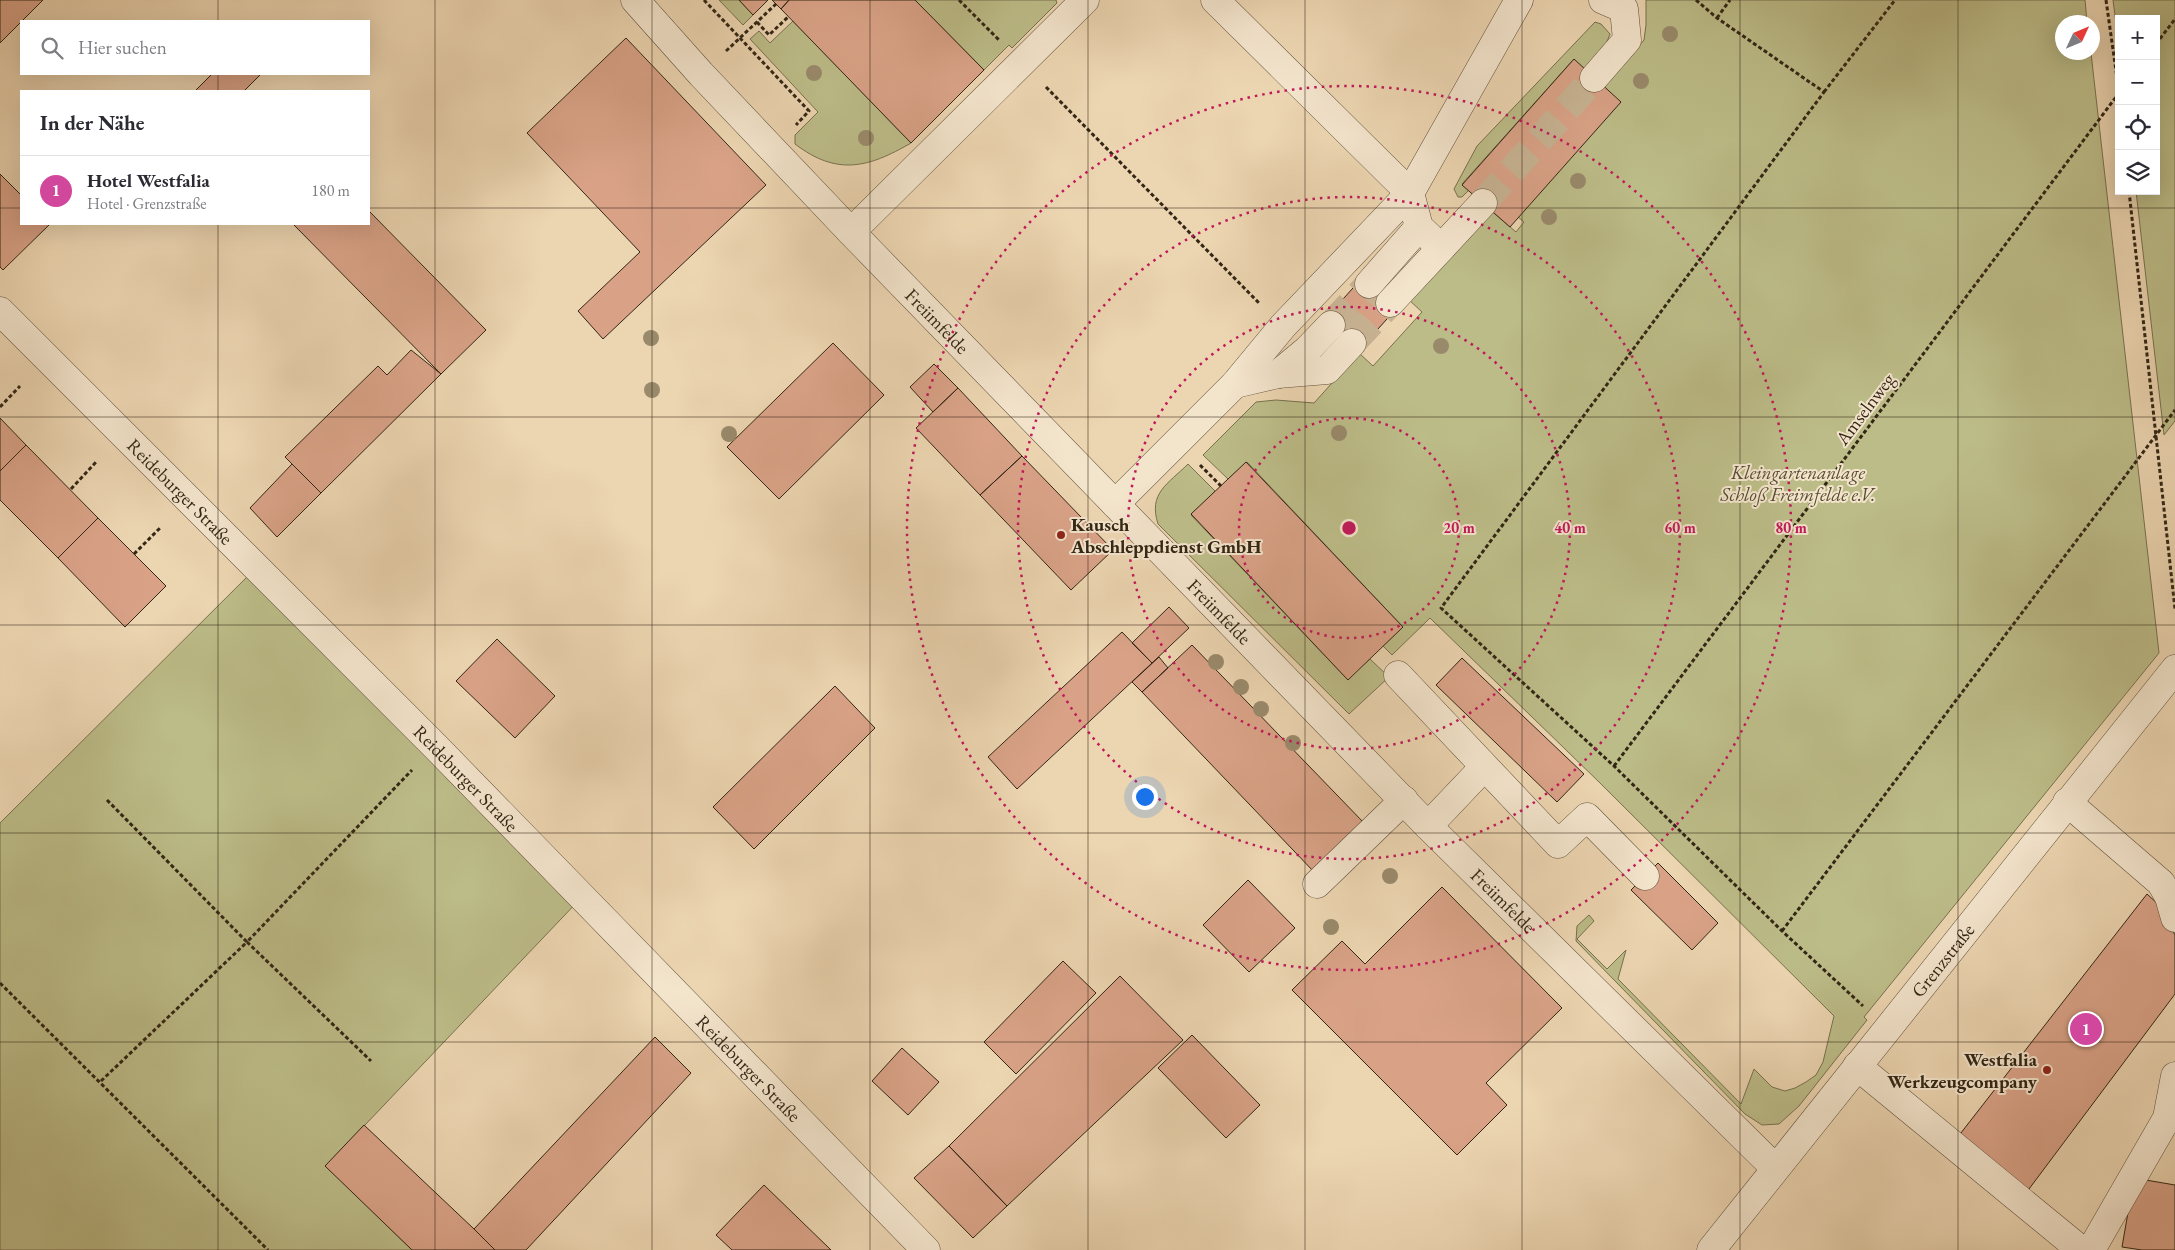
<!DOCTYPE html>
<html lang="de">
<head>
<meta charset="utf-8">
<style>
	:root { --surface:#fff; --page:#f2f2f3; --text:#2b2b33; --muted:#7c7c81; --line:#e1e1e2; --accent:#8f2418 }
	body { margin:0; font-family:"EB Garamond",serif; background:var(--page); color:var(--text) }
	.controls { position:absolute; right:15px; top:15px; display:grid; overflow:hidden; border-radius:0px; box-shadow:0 5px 20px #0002 }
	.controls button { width:45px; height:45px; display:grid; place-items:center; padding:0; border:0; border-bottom:1px solid var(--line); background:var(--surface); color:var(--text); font:25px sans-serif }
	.compass { position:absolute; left:2055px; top:15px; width:45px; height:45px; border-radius:50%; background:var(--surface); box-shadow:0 5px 20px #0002; rotate:46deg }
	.you { position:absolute; left:1144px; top:796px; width:18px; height:18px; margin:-12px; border:4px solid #fff; border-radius:50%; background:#1a73e8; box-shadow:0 0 0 8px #1a73e833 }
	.badge { display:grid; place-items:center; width:32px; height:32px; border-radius:50%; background:var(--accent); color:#fff; font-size:16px; font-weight:700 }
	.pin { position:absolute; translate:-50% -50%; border:2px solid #fff; box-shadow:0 1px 5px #0006 }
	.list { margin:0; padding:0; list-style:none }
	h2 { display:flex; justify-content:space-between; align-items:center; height:65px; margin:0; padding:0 20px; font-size:21px }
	h2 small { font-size:16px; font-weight:400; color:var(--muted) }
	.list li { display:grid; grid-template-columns:32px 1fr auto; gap:15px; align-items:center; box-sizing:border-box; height:70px; padding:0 20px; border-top:1px solid var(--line) }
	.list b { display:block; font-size:19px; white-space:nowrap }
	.list p { margin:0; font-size:16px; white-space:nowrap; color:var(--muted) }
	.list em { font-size:16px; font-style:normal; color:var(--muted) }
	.icon { flex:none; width:28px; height:28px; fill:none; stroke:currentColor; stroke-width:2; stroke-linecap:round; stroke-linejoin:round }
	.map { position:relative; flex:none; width:2175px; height:1250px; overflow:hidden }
	.search { position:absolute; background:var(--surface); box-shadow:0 5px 20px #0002; left:20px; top:20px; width:350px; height:55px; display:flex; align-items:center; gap:12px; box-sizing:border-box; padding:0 18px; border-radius:0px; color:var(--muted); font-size:19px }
	.panel { position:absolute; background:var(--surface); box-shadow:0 5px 20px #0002; left:20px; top:90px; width:350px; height:135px; border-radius:0px }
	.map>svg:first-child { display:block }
</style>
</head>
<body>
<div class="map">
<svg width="2175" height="1250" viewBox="0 0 2175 1250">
	<rect width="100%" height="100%" fill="#ecd5b1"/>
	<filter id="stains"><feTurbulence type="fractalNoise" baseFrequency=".004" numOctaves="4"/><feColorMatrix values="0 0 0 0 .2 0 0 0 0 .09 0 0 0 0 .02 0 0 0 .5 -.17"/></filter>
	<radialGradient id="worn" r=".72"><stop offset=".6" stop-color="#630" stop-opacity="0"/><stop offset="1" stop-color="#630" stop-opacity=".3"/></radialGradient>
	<path fill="#bcbc88" stroke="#78714e" d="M 719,0 L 739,0 L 753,15 L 743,25 Z
		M 915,0 L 1056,0 L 1057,3 L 1012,48 L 1009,45 L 984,70 Z
		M 1646,0 L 2085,0 L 2087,22 L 2062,22 L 2062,52 L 2091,53 L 2159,653 L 1864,1017 L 1867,1020 L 1799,1106 L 1779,1124 L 1762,1125 L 1745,1114 L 1576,941 L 1577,926 L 1589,915 L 1594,921 L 1577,939 L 1607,969 L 1626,950 L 1618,979 L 1741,1104 L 1754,1069 L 1772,1087 L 1785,1091 L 1795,1088 L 1806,1082 L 1816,1075 L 1823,1062 L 1834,1016 L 1599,782 L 1430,618 L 1392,655 L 1383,646 L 1403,627 L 1247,462 L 1228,479 L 1203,455 L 1256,402 L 1276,400 L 1314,403 L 1359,353 L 1373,366 L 1422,312 L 1408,299 L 1489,209 L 1516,232 L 1524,222 L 1518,217 L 1603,87 L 1644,40 L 1646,25 Z
		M 2113,0 L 2175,0 L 2175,421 L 2164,435 L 2136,191 L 2156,191 L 2156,19 L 2119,19 L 2119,46 Z
		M 793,21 L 911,143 C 868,168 837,176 795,144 L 795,135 L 818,112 L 750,39 L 759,31 L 770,43 Z
		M 1595,22 L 1601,24 L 1610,34 L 1606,44 L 1584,69 L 1573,60 L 1462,184 L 1469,190 L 1462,197 L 1458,197 L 1454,189 L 1477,146 Z
		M 1188,464 L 1215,491 L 1191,515 L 1347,679 L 1370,659 L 1389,677 L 1349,714 L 1158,524 C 1148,493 1168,484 1188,464 Z
		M 255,569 L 581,898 L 326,1166 L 412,1250 L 0,1250 L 0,823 Z"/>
	<path fill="#d9a287" stroke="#332615" d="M 0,0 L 43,0 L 0,43 Z
		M 739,0 L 768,0 L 753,15 Z
		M 772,0 L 789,0 L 781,9 Z
		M 789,0 L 915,0 L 984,70 L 911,143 L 781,9 Z
		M 626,38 L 766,185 L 603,339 L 578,311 L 640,252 L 527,133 Z
		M 1574,59 L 1621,102 L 1510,227 L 1462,185 Z
		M 212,74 L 261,74 L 244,91 L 195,91 Z
		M 0,174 L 21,195 L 21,224 L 50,224 L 3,270 L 0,267 Z
		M 369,211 L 486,330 L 441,374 L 293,224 L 369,224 Z
		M 1362,278 L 1396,309 L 1359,350 L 1325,319 Z
		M 833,343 L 884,395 L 779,499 L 727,447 Z
		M 411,350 L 441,374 L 321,493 L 285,457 L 378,366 L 387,375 Z
		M 934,364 L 958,388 L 933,412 L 910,387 Z
		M 958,388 L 1022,456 L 980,495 L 916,428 Z
		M 0,418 L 26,445 L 0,471 Z
		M 26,445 L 98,518 L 58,558 L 0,500 L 0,471 Z
		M 1022,456 L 1113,550 L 1071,590 L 980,495 Z
		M 1246,462 L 1403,627 L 1348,680 L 1191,514 Z
		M 292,464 L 321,493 L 277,537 L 250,508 Z
		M 98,518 L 166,586 L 125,627 L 58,558 Z
		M 1169,607 L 1189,628 L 1152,663 L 1132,643 Z
		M 1122,632 L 1152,663 L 1017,789 L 988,757 Z
		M 497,639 L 555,696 L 515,738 L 456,681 Z
		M 1192,645 L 1365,824 L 1315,873 L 1142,692 Z
		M 1159,657 L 1168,668 L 1142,692 L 1132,682 Z
		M 1462,658 L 1584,774 L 1557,802 L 1436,685 Z
		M 835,686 L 875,728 L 754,849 L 713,807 Z
		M 1658,863 L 1718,923 L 1692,950 L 1631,890 Z
		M 1248,880 L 1295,928 L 1249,972 L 1203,925 Z
		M 1442,887 L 1562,1008 L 1486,1083 L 1507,1105 L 1457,1155 L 1292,990 L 1342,941 L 1365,964 Z
		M 2147,894 L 2160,906 L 2175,935 L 2175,994 L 2023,1197 L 1957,1138 Z
		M 1063,961 L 1096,993 L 1016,1074 L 984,1042 Z
		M 1120,976 L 1183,1040 L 1007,1206 L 949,1146 Z
		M 1192,1035 L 1260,1105 L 1226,1138 L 1158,1068 Z
		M 655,1037 L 691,1073 L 526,1250 L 495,1250 L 474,1229 Z
		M 902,1048 L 939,1082 L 908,1115 L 872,1081 Z
		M 364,1125 L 474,1229 L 495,1250 L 412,1250 L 325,1166 Z
		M 949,1146 L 1007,1206 L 973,1238 L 914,1178 Z
		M 2134,1178 L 2175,1185 L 2175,1250 L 2142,1250 L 2122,1247 Z
		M 764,1185 L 831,1250 L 732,1250 L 716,1235 Z"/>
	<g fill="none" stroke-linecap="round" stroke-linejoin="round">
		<path stroke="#c7b292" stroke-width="28" stroke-dasharray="28 14" stroke-linecap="butt" d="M 1483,203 L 1594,78
			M 1331,325 L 1369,284
			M 1352,343 L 1390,303"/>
		<g stroke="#61523c" stroke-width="29">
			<g id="minor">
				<path id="s1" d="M 635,0 L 701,74 L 851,232 L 1428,826 L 1775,1168"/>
				<path d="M 1215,0 L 1410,193 L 1419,227 L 1441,248"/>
				<path d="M 1594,78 L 1627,40 L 1624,9 L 1603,0"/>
				<path d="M 851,232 L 1085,0"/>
				<path d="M 1369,284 L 1419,227"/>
				<path d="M 1390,303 L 1483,203"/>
				<path id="s2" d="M 0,311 L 436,747 L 926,1250"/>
				<path d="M 1278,374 L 1307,350 L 1331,325"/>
				<path d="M 1235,384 L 1278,374 L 1327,370 L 1352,343"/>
				<path d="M 1115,504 L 1235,384 L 1283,326 L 1410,193 L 1519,0"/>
				<path d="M 1398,675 L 1558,844 L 1587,817 L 1645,876"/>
				<path d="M 2067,802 L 2161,883 L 2169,897 L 2175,918"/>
				<path d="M 1428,826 L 1484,767"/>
				<path d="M 1317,884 L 1404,800"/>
				<path d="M 1857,1066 L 2081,1250"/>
				<path id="s3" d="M 1711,1250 L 2175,669"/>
				<path d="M 2091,1250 L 2167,1118 L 2175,1076"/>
			</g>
		</g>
		<path stroke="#332615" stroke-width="3" stroke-dasharray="4 2.5" stroke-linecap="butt" d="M 704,0 L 809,111 L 796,125
			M 959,0 L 999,40
			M 1696,0 L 1717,18 L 1824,92 L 1441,608 L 1614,766 L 1782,931 L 1863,1006
			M 2106,0 L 2119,92
			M 1717,18 L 1730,0
			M 757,22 L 769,35 L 789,16
			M 2156,44 L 2175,19
			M 726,51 L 776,4
			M 1046,87 L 1259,303
			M 1824,92 L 1895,0
			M 2129,191 L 2175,609
			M 0,407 L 20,386
			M 1200,465 L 1221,486
			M 71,489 L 96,462
			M 134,554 L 161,527
			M 1614,766 L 2119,93
			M 107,800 L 247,942 L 412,770
			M 1782,931 L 2175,410
			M 0,983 L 268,1250
			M 101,1081 L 247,942 L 371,1061"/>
		<use href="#minor" stroke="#f3e4cc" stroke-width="28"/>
	</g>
	<g fill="#998a6b">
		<circle cx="1670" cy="34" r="8"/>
		<circle cx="814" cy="73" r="8"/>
		<circle cx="1641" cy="81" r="8"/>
		<circle cx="866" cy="138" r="8"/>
		<circle cx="1578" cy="181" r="8"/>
		<circle cx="1549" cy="217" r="8"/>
		<circle cx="651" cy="338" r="8"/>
		<circle cx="1441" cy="346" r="8"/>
		<circle cx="652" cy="390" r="8"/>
		<circle cx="1339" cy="433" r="8"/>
		<circle cx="729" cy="434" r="8"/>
		<circle cx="1216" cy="662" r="8"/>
		<circle cx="1241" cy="687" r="8"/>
		<circle cx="1261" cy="709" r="8"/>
		<circle cx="1293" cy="743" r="8"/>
		<circle cx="1390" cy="876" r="8"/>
		<circle cx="1331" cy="927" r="8"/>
	</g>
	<path fill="none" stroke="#332615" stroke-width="1" stroke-opacity="0.55" d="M 218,0 L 218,21M 435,0 L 435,1250M 652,0 L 652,1250M 870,0 L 870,1250M 1088,0 L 1088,1250M 1305,0 L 1305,1250M 1522,0 L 1522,1250M 1740,0 L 1740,1250M 1958,0 L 1958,1250M 218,74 L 218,91M 0,208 L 21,208M 369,208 L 2175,208M 218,224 L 218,1250M 0,417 L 2175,417M 0,625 L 2175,625M 0,833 L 2175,833M 0,1042 L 2175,1042"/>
	<g fill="none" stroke="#c2185b" stroke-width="2.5" stroke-dasharray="2.5 5">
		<circle cx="1349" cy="528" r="110"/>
		<circle cx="1349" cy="528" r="221"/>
		<circle cx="1349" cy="528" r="331"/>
		<circle cx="1349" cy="528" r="442"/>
	</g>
	<g fill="#8f2418" stroke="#f3e4cc" stroke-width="2">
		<circle cx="1061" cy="535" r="5"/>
		<circle cx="2047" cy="1070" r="5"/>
	</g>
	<g text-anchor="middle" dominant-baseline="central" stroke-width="4" stroke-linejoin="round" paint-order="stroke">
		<g font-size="19" fill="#332615" stroke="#f3e4cc">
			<text stroke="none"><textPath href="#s1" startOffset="441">Freiimfelde</textPath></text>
			<text transform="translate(1865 409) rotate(-53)">Amselnweg</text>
			<text stroke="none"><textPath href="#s2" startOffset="255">Reideburger Straße</textPath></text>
			<text stroke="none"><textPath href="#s1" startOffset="846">Freiimfelde</textPath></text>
			<text stroke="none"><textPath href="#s2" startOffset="660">Reideburger Straße</textPath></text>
			<text stroke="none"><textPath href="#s1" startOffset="1251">Freiimfelde</textPath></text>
			<text stroke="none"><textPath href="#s3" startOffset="371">Grenzstraße</textPath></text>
			<text stroke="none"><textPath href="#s2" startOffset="1065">Reideburger Straße</textPath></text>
		</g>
		<g font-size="19" font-style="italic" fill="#554c32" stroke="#f3e4cc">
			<text x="1798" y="472">Kleingartenanlage<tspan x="1798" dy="22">Schloß Freimfelde e.V.</tspan></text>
		</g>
		<g font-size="19" font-weight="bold" fill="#332615" stroke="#f3e4cc" text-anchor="start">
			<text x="1071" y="524">Kausch<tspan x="1071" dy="22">Abschleppdienst GmbH</tspan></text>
			<text x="2037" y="1059" text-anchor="end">Westfalia<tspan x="2037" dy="22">Werkzeugcompany</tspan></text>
		</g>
	</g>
	<circle cx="1349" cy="528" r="8" fill="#c2185b" stroke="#f3e4cc" stroke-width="2.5"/>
	<g font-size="15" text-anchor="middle" font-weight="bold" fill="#c2185b" stroke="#f3e4cc" stroke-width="4" stroke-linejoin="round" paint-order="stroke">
		<text x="1459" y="533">20 m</text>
		<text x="1570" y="533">40 m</text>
		<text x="1680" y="533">60 m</text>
		<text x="1791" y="533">80 m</text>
	</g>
	<rect width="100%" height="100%" filter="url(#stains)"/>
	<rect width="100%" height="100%" fill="url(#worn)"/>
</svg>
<div class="controls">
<button>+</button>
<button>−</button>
<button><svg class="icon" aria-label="locate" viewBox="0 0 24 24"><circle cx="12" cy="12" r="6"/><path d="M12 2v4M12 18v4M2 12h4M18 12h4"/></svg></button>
<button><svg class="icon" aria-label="layers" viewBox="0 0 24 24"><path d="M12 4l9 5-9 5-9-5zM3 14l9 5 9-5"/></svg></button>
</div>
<svg class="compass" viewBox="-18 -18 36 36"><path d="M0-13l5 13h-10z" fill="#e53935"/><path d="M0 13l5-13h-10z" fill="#7c7c81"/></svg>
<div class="you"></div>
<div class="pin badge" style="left:2086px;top:1029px;background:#d1479c">1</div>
<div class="search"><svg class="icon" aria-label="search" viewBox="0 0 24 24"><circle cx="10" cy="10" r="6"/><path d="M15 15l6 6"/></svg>Hier suchen</div>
<section class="panel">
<h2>In der Nähe<small></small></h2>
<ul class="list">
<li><span class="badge" style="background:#d1479c">1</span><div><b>Hotel Westfalia</b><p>Hotel · Grenzstraße</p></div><em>180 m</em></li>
</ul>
</section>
</div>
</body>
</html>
